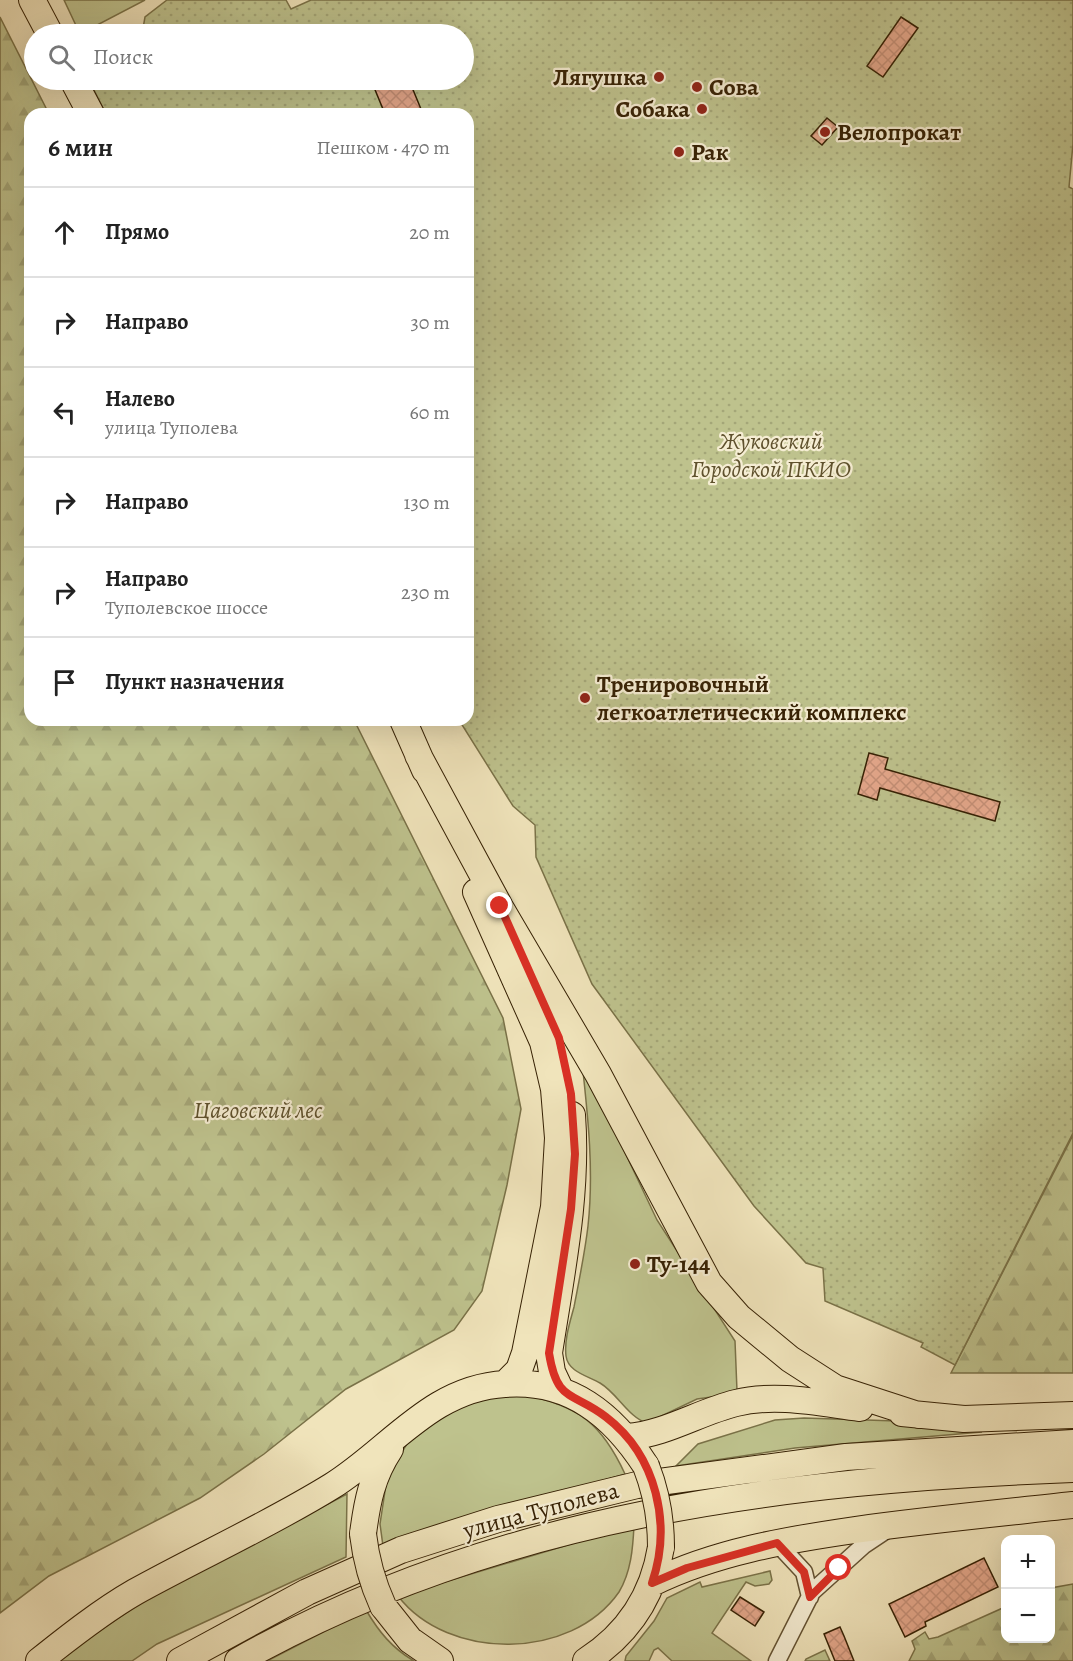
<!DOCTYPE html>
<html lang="ru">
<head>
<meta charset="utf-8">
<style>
	:root { --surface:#fff; --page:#f6f6f6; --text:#222; --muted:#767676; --line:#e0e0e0 }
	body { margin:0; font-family:Alegreya,serif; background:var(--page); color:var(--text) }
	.controls { position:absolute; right:18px; bottom:18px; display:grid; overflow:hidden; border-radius:12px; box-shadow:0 6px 24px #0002 }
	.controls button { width:54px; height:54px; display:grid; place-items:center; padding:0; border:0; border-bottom:2px solid var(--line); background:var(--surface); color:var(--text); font:30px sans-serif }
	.stop { position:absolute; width:18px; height:18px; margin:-14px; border:4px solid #d93025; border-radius:50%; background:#fff }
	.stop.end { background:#d93025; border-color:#fff; box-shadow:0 2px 6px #0008 }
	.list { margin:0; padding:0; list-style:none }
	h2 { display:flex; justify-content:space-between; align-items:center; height:78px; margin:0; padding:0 24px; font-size:26px }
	h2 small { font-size:20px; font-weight:400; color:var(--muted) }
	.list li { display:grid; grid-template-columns:39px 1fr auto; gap:18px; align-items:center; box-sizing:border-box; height:90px; padding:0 24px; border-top:2px solid var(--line) }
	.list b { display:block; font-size:22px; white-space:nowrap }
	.list p { margin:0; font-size:20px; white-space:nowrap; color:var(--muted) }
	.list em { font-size:20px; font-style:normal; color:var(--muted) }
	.icon { flex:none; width:33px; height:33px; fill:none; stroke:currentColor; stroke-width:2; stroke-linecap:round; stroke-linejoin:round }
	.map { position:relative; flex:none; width:1073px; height:1661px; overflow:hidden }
	.search { position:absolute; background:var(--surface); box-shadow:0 6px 24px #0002; left:24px; top:24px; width:450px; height:66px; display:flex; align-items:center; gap:15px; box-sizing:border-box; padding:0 21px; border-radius:33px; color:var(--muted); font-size:22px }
	.panel { position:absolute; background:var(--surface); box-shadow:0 6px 24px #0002; left:24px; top:108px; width:450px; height:618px; border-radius:18px }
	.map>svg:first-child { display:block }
</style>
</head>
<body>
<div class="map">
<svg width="1073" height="1661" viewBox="0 0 1073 1661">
	<defs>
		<pattern id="forest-firs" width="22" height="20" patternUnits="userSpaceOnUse" patternTransform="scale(1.5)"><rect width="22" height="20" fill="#bec28d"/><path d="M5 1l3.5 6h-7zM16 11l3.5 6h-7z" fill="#a4a678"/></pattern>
		<pattern id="park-dots" width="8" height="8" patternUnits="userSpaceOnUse" patternTransform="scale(1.5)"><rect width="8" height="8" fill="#bec28d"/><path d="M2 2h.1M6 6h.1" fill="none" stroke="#a4a678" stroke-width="1.8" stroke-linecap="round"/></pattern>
		<pattern id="building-cross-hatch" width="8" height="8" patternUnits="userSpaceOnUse" patternTransform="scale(1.5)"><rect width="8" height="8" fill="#e4a78b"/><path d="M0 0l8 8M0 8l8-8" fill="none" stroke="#c48f76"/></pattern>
	</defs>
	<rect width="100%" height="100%" fill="#f0e4bb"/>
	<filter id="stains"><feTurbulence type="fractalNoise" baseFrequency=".00333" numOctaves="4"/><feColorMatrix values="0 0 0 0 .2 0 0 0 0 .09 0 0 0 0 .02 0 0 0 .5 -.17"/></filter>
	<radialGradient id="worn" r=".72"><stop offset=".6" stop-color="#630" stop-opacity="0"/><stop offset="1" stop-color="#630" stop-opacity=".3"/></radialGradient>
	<path fill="#bec28d" stroke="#7a7248" stroke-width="1.5" d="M 64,0 L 145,0 L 80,34 Z
		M 582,1062 L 657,1220 L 735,1341 L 737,1391 L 726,1395 L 697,1399 L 647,1423 C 629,1418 617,1393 600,1383 C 588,1376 568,1372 566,1356 C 564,1340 570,1322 574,1307 C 579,1281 585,1252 588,1226 C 594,1171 588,1117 582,1062 Z
		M 525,1395 C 579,1406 602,1424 625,1474 L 383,1546 L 380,1524 L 387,1478 L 412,1435 L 478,1397 Z
		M 804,1418 L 897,1421 L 982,1432 L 795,1448 L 676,1466 L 698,1444 L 775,1420 Z
		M 347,1494 L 346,1557 L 157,1644 L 132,1661 L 55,1661 L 151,1596 Z
		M 634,1525 C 633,1548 631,1572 619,1592 C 571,1661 448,1661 398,1596 Z
		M 770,1571 L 772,1580 L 769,1584 L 755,1586 L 746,1582 L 712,1633 L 751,1661 L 672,1661 L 658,1648 L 654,1650 L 649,1661 L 625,1661 L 626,1656 L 654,1621 L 667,1598 L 700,1582 L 702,1587 Z
		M 366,1610 C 379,1632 392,1648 414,1661 L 267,1661 Z"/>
	<path fill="url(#forest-firs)" stroke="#7a7248" stroke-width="1.5" d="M 0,17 L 49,114 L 30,114 L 30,720 L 354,720 L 503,1018 L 521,1109 L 507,1185 L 482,1291 L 454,1330 L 346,1389 L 264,1454 L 200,1498 L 49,1576 L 0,1613 Z
		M 1073,1135 L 1073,1373 L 951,1373 Z
		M 1073,1584 L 1073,1661 L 909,1661 L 915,1649 L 912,1641 L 925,1632 L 929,1639 L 938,1637 L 1005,1607 L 1006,1638 L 1050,1638 L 1051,1588 Z
		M 825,1650 L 830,1661 L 805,1661 L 806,1659 Z"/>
	<path fill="url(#park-dots)" stroke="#7a7248" stroke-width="1.5" d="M 167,0 L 286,0 L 291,9 L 311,0 L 1073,0 L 1073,144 L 1069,187 L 1073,189 L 1073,1133 L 955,1365 L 921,1347 L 923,1343 L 825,1301 L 823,1268 L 806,1263 L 754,1206 L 592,984 L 536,857 L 535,825 L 513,806 L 459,720 L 468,720 L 468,114 L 106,114 L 90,82 L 94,80 L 464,80 L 464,34 L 142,34 L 145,17 Z"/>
	<path fill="url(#building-cross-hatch)" stroke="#362104" stroke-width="1.5" d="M 901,17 L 918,28 L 883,77 L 867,66 Z
		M 371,80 L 409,80 L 423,114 L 385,114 Z
		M 827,118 L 838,127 L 822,145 L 811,136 Z
		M 869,753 L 888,758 L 885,769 L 1000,802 L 995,821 L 880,788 L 877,800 L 858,794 Z
		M 984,1558 L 998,1587 L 925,1622 L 926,1626 L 905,1637 L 889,1604 Z
		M 740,1597 L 764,1612 L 755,1626 L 731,1610 Z
		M 840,1627 L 844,1636 L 854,1661 L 835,1661 L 824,1634 Z"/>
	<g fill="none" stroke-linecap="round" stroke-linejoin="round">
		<g stroke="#645232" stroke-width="19">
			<path id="minor" d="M 777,1543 L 804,1572 L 810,1597
				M 777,1661 L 812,1592 L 864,1545 L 888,1529"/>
		</g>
		<g stroke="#362104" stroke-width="28">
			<path id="primary" d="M 32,0 L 50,34
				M 73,80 L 91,114
				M 403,720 L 425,770
				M 418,755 L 500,907 L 598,1074 L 709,1283 L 739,1317 L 790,1359 L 835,1388 L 918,1415
				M 476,892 L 543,1042 L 554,1089 L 558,1138 L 554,1207 L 525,1353 L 519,1370 L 506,1383
				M 561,1391 L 552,1372 L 549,1353 C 561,1274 578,1195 572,1115
				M 902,1413 L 964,1419 L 1073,1415
				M 627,1437 C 666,1434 699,1412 736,1403 C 776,1393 820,1403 860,1408
				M 363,1534 C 367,1502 372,1476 390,1449
				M 652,1583 C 715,1552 786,1540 855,1530 C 927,1520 1000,1513 1073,1505
				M 383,1606 L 410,1640 L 440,1661
				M 39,1661 C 69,1637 102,1611 135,1592 C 200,1556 269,1525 332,1486 C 390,1450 431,1388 505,1384 C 570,1379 613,1415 646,1466
				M 180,1661 L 307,1592 L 401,1550 L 498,1519 L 637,1485 L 846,1457 L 1073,1443
				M 238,1661 C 497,1515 782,1480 1073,1469
				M 586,1661 C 628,1634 653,1597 661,1547"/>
		</g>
		<use href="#minor" stroke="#f5edd3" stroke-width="16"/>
		<use href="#primary" stroke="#f0e4bb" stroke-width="26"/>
		<g stroke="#362104" stroke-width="28" stroke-linecap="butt">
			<path id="primary-bridge" d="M 646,1466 C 657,1494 661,1518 661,1547
				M 363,1534 C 366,1560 372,1582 383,1606"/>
		</g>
		<use href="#primary-bridge" stroke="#f0e4bb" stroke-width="26"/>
	</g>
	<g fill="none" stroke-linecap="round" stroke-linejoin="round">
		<path stroke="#d93025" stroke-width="8" d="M 500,906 L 559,1038 L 571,1094 L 575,1154 L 571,1209 L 549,1353 C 557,1403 572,1391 606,1417 C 657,1456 672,1525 652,1583 L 687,1568 L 777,1543 L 804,1572 L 810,1597 L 839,1568"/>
	</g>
	<g fill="#8f2418" stroke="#f5edd3" stroke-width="2">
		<circle cx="659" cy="77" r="6"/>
		<circle cx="697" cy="87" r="6"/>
		<circle cx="702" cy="109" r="6"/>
		<circle cx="825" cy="132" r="6"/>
		<circle cx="679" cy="152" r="6"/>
		<circle cx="585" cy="698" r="6"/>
		<circle cx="635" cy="1264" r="6"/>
	</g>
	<g text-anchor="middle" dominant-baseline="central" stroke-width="4.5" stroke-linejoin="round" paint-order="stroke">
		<g font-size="24" font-weight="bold" fill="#362104" stroke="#f5edd3" text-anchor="start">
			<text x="647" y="77" text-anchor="end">Лягушка</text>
			<text x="709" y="87">Сова</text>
			<text x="690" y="109" text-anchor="end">Собака</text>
			<text x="837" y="132">Велопрокат</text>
			<text x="691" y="152">Рак</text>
			<text x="597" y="684">Тренировочный<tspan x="597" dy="28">легкоатлетический комплекс</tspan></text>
			<text x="647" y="1264">Ty-144</text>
		</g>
		<g font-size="24" font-style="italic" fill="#5f512d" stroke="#f5edd3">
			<text x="771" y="441">Жуковский<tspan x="771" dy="28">Городской ПКИО</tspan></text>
			<text x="258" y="1110">Цаговский лес</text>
		</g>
		<g font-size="24" fill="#362104" stroke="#f5edd3">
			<text transform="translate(541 1510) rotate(-15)">улица Туполева</text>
		</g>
	</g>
	<rect width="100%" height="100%" filter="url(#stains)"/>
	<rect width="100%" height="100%" fill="url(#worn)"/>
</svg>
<div class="controls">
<button>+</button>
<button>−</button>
</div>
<div class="stop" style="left:839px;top:1568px"></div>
<div class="stop end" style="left:500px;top:906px"></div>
<div class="search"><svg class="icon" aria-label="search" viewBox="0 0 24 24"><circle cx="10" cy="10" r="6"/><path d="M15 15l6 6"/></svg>Поиск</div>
<section class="panel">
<h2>6 мин<small>Пешком · 470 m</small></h2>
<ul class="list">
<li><svg class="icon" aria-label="ahead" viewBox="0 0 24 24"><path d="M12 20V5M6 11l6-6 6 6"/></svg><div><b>Прямо</b></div><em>20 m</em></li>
<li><svg class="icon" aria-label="right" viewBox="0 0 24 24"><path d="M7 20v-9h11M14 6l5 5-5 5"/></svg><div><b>Направо</b></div><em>30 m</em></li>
<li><svg class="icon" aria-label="left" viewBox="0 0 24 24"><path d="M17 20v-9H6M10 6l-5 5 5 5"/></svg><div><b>Налево</b><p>улица Туполева</p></div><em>60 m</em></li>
<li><svg class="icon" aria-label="right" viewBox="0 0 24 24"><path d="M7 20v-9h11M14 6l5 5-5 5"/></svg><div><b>Направо</b></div><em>130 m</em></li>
<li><svg class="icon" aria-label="right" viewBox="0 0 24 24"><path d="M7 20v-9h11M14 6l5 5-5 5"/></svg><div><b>Направо</b><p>Туполевское шоссе</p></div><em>230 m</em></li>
<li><svg class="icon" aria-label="arrive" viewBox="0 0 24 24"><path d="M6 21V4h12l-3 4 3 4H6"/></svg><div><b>Пункт назначения</b></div></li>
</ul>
</section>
</div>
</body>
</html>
